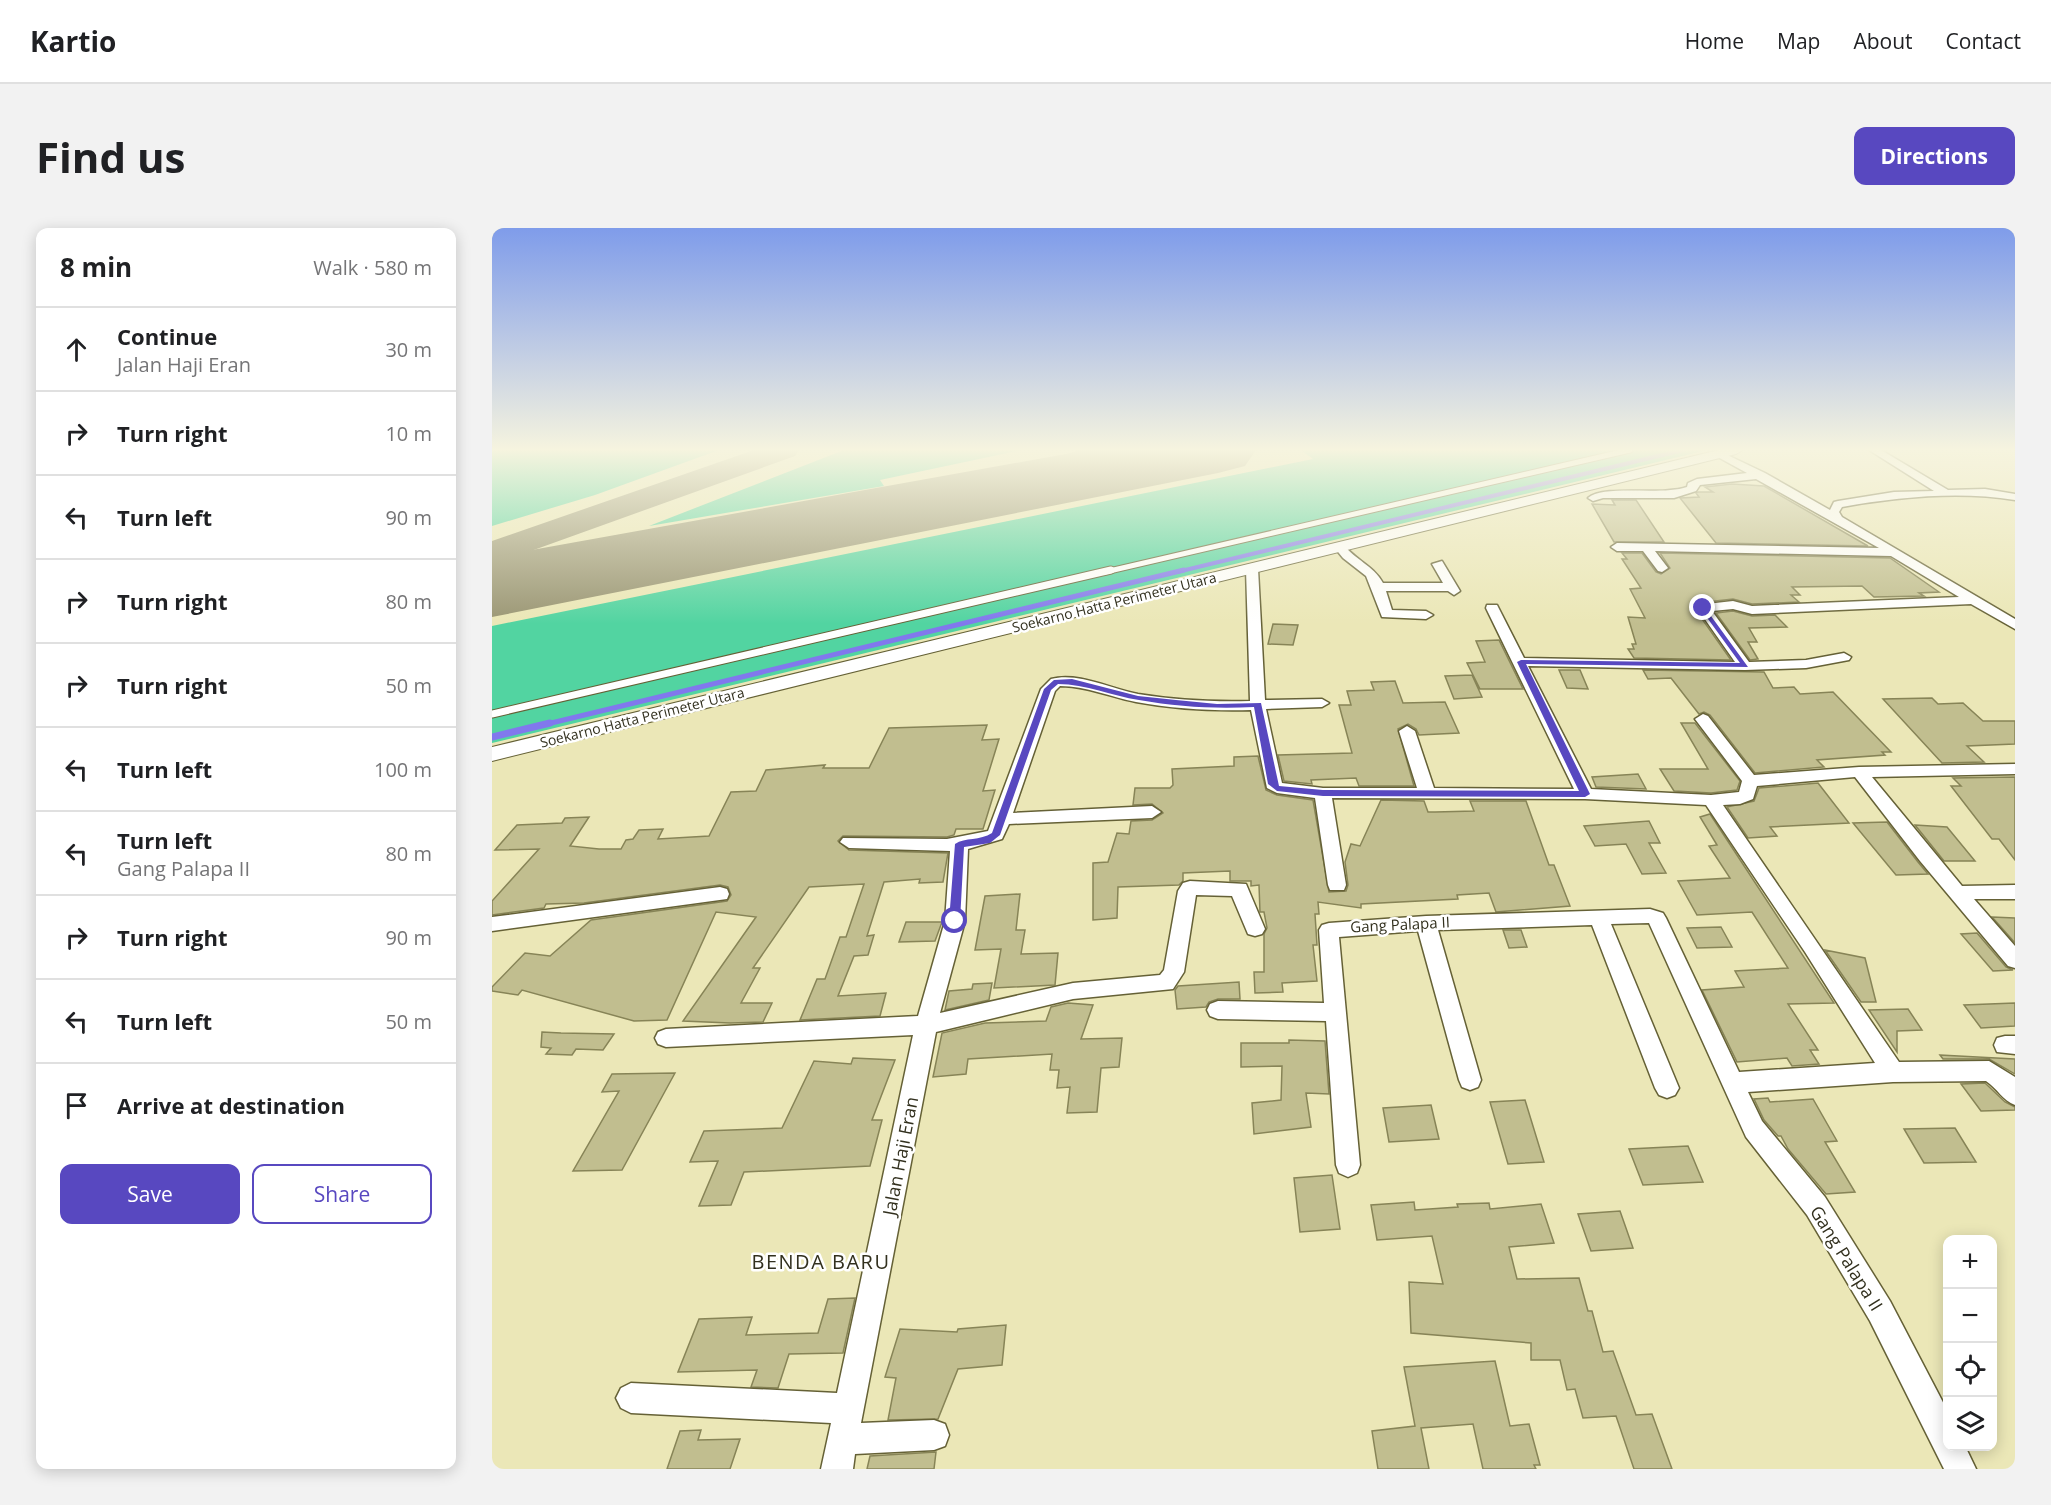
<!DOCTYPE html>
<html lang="en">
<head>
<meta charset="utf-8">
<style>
	:root { --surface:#fff; --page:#f2f2f2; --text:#202124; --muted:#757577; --line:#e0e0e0; --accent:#5848c0 }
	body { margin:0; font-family:"Open Sans",sans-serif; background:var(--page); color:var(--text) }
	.controls { position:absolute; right:18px; bottom:18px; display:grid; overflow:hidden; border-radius:12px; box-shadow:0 3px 15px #0003 }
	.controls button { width:54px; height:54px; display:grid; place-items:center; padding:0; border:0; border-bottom:2px solid var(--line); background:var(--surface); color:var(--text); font:30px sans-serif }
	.stop { position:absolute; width:18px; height:18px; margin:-14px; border:4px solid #5848c0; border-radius:50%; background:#fff }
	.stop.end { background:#5848c0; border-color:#fff; box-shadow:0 2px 6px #0008 }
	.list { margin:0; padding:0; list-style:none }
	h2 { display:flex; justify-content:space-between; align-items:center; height:78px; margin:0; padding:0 24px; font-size:26px }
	h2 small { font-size:20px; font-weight:400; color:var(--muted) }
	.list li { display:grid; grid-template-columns:39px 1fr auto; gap:18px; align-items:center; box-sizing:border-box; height:84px; padding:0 24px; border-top:2px solid var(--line) }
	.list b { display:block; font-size:22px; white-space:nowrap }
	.list p { margin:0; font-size:20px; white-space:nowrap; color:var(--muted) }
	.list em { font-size:20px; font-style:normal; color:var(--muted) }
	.actions { display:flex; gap:12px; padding:18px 24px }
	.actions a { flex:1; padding:14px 0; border:2px solid var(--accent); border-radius:12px; text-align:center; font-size:21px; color:var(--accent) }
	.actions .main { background:var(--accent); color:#fff }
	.icon { flex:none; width:33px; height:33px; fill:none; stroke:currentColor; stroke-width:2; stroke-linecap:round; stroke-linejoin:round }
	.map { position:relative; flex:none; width:1523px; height:1241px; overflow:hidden; border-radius:12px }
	header { display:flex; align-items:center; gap:36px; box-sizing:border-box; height:84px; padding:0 30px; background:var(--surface); border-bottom:2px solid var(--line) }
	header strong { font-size:28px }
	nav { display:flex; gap:33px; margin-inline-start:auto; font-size:21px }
	.intro { display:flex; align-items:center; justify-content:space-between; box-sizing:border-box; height:144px; padding:0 36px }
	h1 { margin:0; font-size:42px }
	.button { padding:15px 27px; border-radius:12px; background:var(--accent); color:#fff; font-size:21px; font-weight:700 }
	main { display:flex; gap:36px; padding:0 36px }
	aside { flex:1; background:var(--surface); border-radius:12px; box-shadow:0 3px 15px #0003 }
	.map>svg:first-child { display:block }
</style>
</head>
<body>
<header>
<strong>Kartio</strong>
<nav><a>Home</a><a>Map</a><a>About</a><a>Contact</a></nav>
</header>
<div class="intro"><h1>Find us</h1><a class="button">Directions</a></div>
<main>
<aside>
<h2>8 min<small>Walk · 580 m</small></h2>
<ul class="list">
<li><svg class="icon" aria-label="ahead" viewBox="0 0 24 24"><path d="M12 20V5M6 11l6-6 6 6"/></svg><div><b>Continue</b><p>Jalan Haji Eran</p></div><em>30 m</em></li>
<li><svg class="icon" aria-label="right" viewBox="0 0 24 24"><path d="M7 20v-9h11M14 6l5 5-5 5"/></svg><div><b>Turn right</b></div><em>10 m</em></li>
<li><svg class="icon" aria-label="left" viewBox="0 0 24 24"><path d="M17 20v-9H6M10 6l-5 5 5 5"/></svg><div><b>Turn left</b></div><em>90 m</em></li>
<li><svg class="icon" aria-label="right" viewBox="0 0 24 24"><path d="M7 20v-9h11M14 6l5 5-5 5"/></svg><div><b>Turn right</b></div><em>80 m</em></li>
<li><svg class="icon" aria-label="right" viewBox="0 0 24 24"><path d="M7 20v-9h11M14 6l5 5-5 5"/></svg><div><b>Turn right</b></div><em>50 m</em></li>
<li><svg class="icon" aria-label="left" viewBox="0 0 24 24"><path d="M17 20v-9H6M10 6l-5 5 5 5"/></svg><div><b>Turn left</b></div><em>100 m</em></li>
<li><svg class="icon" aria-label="left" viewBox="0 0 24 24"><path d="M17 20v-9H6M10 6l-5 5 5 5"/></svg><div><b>Turn left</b><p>Gang Palapa II</p></div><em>80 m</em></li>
<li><svg class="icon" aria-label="right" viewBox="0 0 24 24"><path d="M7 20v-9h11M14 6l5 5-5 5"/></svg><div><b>Turn right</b></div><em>90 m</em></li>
<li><svg class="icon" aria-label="left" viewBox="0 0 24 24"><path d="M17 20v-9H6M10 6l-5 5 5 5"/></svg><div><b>Turn left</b></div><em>50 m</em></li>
<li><svg class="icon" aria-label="arrive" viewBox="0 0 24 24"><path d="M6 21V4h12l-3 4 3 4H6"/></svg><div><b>Arrive at destination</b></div></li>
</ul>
<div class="actions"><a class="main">Save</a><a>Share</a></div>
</aside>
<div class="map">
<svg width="1523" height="1241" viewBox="0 0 1523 1241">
	<rect width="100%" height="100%" fill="#ebe7b7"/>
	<path fill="#52d4a1" d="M 0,222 L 227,222 L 103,267 L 0,298 Z
		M 352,222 L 530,222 L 388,252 L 392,258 L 157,298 Z
		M 809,222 L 1215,222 L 0,515 L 0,398 L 821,231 Z"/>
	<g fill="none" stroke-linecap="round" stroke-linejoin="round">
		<path stroke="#8178ed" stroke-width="4" d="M 685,344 L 1191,222"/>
		<path stroke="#8178ed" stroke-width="5" d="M 51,497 L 692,342"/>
		<path stroke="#8178ed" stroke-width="7" d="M 0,509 L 58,495"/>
		<path fill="#9a9674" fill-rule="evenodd" d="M 262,222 L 307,222 L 303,228 L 0,337 L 0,313 Z
			M 588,222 L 636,222 L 632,228 L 590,241 L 653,238 L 680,229 L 683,222 L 713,222 C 711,229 709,238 702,242 C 671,264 610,260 573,262 L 562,259 L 557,252 L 505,268 L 367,301 L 355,297 L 349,290 L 355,283 L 485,253 Z"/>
		<path fill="#9a9674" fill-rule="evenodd" d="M 596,222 L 764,222 L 753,238 L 726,245 L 0,389 L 0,329 Z"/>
	</g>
	<path fill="#c1be8f" stroke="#878457" stroke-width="1.5" d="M 1240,256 L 1272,258 L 1376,318 L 1224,315 L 1188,270 L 1207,269 L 1204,265 L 1206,264 L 1221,264 L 1213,259 Z
		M 1120,272 L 1144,272 L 1172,314 L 1122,314 L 1100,276 L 1123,277 Z
		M 1130,325 L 1150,325 L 1164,344 L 1169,346 L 1178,340 L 1168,325 L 1398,330 L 1447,364 L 1427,365 L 1432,368 L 1382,369 L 1370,358 L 1300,359 L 1308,367 L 1299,367 L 1307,374 L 1260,376 L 1241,371 L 1206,375 L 1203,381 L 1239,432 L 1142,430 L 1136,421 L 1142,421 L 1140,416 L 1144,416 L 1136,389 L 1153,390 L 1138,361 L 1149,360 L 1130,331 L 1135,331 Z
		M 1241,383 L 1260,388 L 1283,387 L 1295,399 L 1257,400 L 1265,414 L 1256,414 L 1266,431 L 1258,432 L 1224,385 Z
		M 781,396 L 806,397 L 801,417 L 776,416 Z
		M 1007,412 L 1031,461 L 988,461 L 975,435 L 993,434 L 984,413 Z
		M 1067,442 L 1088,442 L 1096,461 L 1075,460 Z
		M 1151,442 L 1272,444 L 1281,460 L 1302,459 L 1308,466 L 1341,464 L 1399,524 L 1390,524 L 1393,527 L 1325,532 L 1332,539 L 1263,545 L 1218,487 L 1212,484 L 1207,486 L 1179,450 L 1156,451 Z
		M 980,447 L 990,469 L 962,471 L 953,448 Z
		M 903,453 L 911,475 L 953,474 L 967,505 L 927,507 L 924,501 L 916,496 L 906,501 L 922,558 L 867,558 L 864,550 L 819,552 L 820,556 L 792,553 L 786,527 L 860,525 L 847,477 L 859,477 L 855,463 L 882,462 L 879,454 Z
		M 1440,470 L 1446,476 L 1471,475 L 1491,493 L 1523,493 L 1523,516 L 1475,518 L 1492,534 L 1450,535 L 1391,471 Z
		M 1189,495 L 1203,495 L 1248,553 L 1245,562 L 1219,565 L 1182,563 L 1168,541 L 1216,541 Z
		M 495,497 L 490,512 L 507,511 L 491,563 L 503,562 L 491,601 L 464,601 L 462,607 L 455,609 L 351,608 L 346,613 L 357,622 L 456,625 L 451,654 L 427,655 L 428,651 L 392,654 L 375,708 L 382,707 L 376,727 L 362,728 L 346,768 L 394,765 L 388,788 L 308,792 L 325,751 L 333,751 L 348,709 L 354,709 L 372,656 L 317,659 L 261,740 L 268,740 L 249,775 L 280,775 L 271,794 L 238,795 L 191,793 L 264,689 L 224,684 L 175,792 L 142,793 L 30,762 L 26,767 L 0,763 L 0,759 L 33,725 L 58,728 L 99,692 L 235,673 L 239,667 L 236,659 L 228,657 L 92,675 L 54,676 L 52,680 L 0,687 L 0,673 L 47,621 L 3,622 L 25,597 L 70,595 L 73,590 L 97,589 L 78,618 L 107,621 L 129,621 L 134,612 L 141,611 L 147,602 L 171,601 L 166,611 L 217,608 L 239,564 L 264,563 L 274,542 L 333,537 L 331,540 L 377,540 L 397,500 Z
		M 766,528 L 774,562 L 785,567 L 821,572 L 837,664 L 854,663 L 856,657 L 853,634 L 859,616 L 868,618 L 889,572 L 932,573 L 936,584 L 943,584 L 982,583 L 978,573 L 1034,573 L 1057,637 L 1062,637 L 1078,678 L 1004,684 L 997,665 L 965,667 L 966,671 L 869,676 L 869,680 L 826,674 L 827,686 L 823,686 L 825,717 L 821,717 L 825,753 L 790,755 L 791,764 L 763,765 L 762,744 L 772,744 L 772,706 L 775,700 L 772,684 L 768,684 L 767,657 L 759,658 L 759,653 L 738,653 L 738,643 L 691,645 L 691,653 L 687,657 L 626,659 L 625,690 L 601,692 L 601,635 L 616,634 L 625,605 L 637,606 L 639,593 L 660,592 L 671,585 L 660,576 L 641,577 L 643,560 L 678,560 L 681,557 L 680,541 L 742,538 L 742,529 Z
		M 1146,546 L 1154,561 L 1104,559 L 1100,549 Z
		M 1523,549 L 1523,632 L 1507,611 L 1500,611 L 1459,558 L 1469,558 L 1461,550 Z
		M 1326,555 L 1357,595 L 1278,599 L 1285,608 L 1256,610 L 1235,579 L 1262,573 L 1267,560 Z
		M 1218,586 L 1342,775 L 1296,776 L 1326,822 L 1318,822 L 1327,836 L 1300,838 L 1295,830 L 1245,834 L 1210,762 L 1252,759 L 1243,743 L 1296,740 L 1260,684 L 1205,687 L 1186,653 L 1238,650 L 1217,618 L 1225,617 L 1208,589 Z
		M 1157,593 L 1168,615 L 1157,615 L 1174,645 L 1150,646 L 1134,616 L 1103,618 L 1092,598 Z
		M 1395,594 L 1426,634 L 1436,646 L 1404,647 L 1361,595 Z
		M 1423,597 L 1455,599 L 1483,633 L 1452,633 Z
		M 528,666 L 524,702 L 533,702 L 529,726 L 566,725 L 563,757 L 502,760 L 509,721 L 483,722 L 493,668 Z
		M 1500,689 L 1523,690 L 1523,715 Z
		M 414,694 L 450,694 L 443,713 L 407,714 Z
		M 1229,699 L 1240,719 L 1205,720 L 1195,700 Z
		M 1011,702 L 1029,702 L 1035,719 L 1017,720 Z
		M 1485,705 L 1514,739 L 1521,742 L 1501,743 L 1469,706 Z
		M 1333,722 L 1373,730 L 1384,774 L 1369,774 Z
		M 747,754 L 748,771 L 726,771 L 717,774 L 714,779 L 685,781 L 683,762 L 686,758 Z
		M 500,755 L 497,772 L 453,782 L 457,763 L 480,761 L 481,756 Z
		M 576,775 L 601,777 L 589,811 L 630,810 L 627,839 L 609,840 L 605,884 L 575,885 L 578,859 L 565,860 L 567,842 L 558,842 L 560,826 L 476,831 L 474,846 L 441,849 L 450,805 L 493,795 L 554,793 L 559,779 Z
		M 1523,775 L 1523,798 L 1489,800 L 1472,777 Z
		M 1416,781 L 1430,802 L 1405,803 L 1405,824 L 1377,782 Z
		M 50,804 L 69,805 L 122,806 L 111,822 L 84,821 L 80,827 L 54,826 L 59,820 L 49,819 Z
		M 797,812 L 833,813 L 837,866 L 814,865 L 819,899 L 762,906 L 760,875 L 789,872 L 790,838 L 749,839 L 749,815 L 797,815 Z
		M 1448,827 L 1523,831 L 1523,846 L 1497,831 L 1451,831 Z
		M 361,830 L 403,832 L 380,892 L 390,892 L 378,938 L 252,944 L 239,977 L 207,978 L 226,933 L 198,934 L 212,903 L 290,900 L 322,833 L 359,836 Z
		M 183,845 L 130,942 L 81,943 L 127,863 L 110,864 L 120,846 Z
		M 1493,855 L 1513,874 L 1523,879 L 1523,882 L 1489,883 L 1469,856 Z
		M 1276,870 L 1278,874 L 1321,871 L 1345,913 L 1333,914 L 1363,964 L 1334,966 L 1296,921 L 1289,908 L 1286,908 L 1272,892 L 1262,871 Z
		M 1033,872 L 1052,934 L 1016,936 L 998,874 Z
		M 939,877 L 947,911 L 897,914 L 891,880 Z
		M 1463,900 L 1484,934 L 1432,935 L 1412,901 Z
		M 1196,918 L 1211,954 L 1151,957 L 1137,921 Z
		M 840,947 L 848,1001 L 808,1004 L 802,950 Z
		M 922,974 L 923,982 L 966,979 L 965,976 L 997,975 L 998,981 L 1049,976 L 1062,1015 L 1017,1019 L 1025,1051 L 1087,1050 L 1096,1083 L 1100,1083 L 1111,1124 L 1121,1123 L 1144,1187 L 1160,1186 L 1180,1241 L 1142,1241 L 1124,1188 L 1091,1190 L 1083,1161 L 1075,1162 L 1068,1132 L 1039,1132 L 1039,1115 L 919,1105 L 917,1054 L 951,1056 L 940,1008 L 885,1012 L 879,977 Z
		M 1128,983 L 1141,1020 L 1099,1023 L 1086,986 Z
		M 363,1070 L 351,1125 L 297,1126 L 286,1160 L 259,1159 L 265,1142 L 186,1144 L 207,1091 L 260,1089 L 254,1107 L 326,1105 L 336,1071 Z
		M 514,1097 L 510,1137 L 466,1141 L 446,1191 L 396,1192 L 404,1150 L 393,1149 L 408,1101 L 465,1104 L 466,1101 Z
		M 1003,1133 L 1018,1198 L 1037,1196 L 1048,1237 L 1042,1237 L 1044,1241 L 991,1241 L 981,1196 L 929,1200 L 937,1241 L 886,1241 L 880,1203 L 923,1198 L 912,1139 Z
		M 209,1202 L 206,1212 L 248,1211 L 238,1241 L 175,1241 L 188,1203 Z
		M 444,1224 L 442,1241 L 375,1241 L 378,1228 Z"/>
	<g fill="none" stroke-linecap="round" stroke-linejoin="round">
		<g stroke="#656136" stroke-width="7">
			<path id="service-far1" d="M 613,344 L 1138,222"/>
		</g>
		<g stroke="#656136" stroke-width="9">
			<path id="service" d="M 0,486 L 619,342"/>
		</g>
		<g stroke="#656136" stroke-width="3">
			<path id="minor" d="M 1377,222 L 1389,222 L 1456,262 L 1493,261 L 1523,266 L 1523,272 C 1466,263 1407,269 1350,279 L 1347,284 L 1350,289 L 1523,391 L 1523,401 L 1479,376 L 1260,386 L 1241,381 L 1220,383 L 1257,434 L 1314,432 L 1352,425 L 1359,429 L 1357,432 L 1314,440 L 1253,442 L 1036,438 L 1099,561 L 1219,567 L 1247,564 L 1250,553 L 1203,491 L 1211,486 L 1216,488 L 1262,547 L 1367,539 L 1523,536 L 1523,546 L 1380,549 L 1470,658 L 1523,657 L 1523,671 L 1482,671 L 1523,718 L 1523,740 L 1516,738 L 1428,633 L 1363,549 L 1265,558 L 1261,571 L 1248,576 L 1231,577 L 1407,834 L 1497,833 L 1523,849 L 1523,877 C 1511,873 1505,860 1494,853 L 1401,854 L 1256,864 L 1270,893 L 1333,969 L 1398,1073 L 1456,1184 L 1456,1218 L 1473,1218 L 1484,1241 L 1452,1241 L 1378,1093 L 1315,987 L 1254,909 L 1157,695 L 1119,696 L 1187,860 L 1183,867 L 1175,870 L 1167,867 L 1163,860 L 1100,697 L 946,702 L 989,852 L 986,859 L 978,862 L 970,859 L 967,852 L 926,703 L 847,709 L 868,937 L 865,945 L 856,949 L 847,945 L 844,937 L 834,793 L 726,791 L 718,788 L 715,782 L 718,776 L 726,773 L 832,775 L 827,702 L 830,697 L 837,695 L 934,688 L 1158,681 L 1171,685 L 1174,690 L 1247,844 L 1383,835 L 1313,724 L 1214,577 L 1093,571 L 840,570 L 854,657 L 852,662 L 838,662 L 836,657 L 823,570 L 785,565 L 775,560 L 759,482 C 722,483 681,481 644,474 C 619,469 594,458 568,458 L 563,463 L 521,585 L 660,578 L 669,584 L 660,590 L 517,596 L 510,611 L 476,621 L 473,693 L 448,785 L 581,755 L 668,747 L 672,742 L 686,663 L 691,655 L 698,653 L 754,656 L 773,701 L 770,706 L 763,708 L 756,706 L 740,668 L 704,667 L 692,744 L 681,761 L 581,771 L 444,804 L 369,1195 L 442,1192 L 453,1196 L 457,1207 L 453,1218 L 442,1222 L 363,1226 L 361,1241 L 329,1241 L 339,1195 L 139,1185 L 129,1180 L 124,1170 L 129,1160 L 139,1155 L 345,1165 L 421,807 L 174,819 L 166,816 L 163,810 L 166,804 L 174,801 L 426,788 L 453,693 L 458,623 L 357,620 L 348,614 L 351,610 L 455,611 L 496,603 L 549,461 L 559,451 C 587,444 619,461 646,466 C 683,472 721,474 758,473 L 754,341 L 760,337 L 766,341 L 773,472 L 830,471 L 837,475 L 830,479 L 774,481 L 790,555 L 831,560 L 925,560 L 907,503 L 915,498 L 923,503 L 942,560 L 1082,561 L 994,380 L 995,377 L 1005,377 L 1032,430 L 1243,434 L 1205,380 L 1206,377 L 1241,373 L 1260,378 L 1467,369 L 1399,328 L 1163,323 L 1176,340 L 1170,344 L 1166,343 L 1151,323 L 1125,323 L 1119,319 L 1125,315 L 1387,320 L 1264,251 L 1208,257 L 1204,263 L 1182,270 L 1111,270 L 1101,273 L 1096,270 C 1112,256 1169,268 1195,259 L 1196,255 L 1205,251 L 1255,245 L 1224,228 L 1222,226 L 1227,223 L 1273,245 L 1338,282 L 1342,274 L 1346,273 L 1402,264 L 1442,263 Z
				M 844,317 L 852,317 C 863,332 881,337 891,355 L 951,355 L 940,336 L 950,333 L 968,363 L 962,367 L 956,363 L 894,363 L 900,382 L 934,383 L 941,387 L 934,391 L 890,389 L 874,348 L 851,330 L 842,319 Z
				M 228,659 L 235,661 L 237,666 L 235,671 L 0,703 L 0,689 Z
				M 1513,808 L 1523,808 L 1523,826 L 1505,824 L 1502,817 L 1505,810 Z"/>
		</g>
		<g stroke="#656136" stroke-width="2">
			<path id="secondary" d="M 1227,222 L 1251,222 L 1244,226 L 0,533 L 0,519 Z"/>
		</g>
		<use href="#service-far1" stroke="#fff" stroke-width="5"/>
		<use href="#service" stroke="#fff" stroke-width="7"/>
		<use href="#minor" fill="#fff" fill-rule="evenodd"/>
		<use href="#secondary" fill="#fff" fill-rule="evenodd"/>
	</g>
	<linearGradient id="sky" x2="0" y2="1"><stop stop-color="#7f9cea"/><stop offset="0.56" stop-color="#f6f4df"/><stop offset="1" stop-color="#f6f4df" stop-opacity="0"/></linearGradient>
	<rect width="1523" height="396" fill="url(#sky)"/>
	<path fill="#5848c0" d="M 1211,377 L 1256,439 L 1034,436 L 1098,566 L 1093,569 L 831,568 L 785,563 L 776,556 L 762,479 C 724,481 686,479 647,472 C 620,468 594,456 566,456 L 559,462 L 508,607 L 498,615 L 472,619 L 468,693 L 463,697 L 457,693 L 463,616 C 473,609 488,613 500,605 L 552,461 L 562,452 L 580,451 L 646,468 L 684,472 L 725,476 L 769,475 L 787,558 L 831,562 L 1087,563 L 1025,434 L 1029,432 L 1248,435 L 1208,380 Z"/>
	<g text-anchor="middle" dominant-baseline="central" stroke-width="5" stroke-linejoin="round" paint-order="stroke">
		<g font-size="14" fill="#32301e" stroke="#fff">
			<text transform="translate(622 374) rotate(-14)">Soekarno Hatta Perimeter Utara</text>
			<text transform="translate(150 489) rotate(-14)">Soekarno Hatta Perimeter Utara</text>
		</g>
		<g font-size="15" fill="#32301e" stroke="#fff">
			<text transform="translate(908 696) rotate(-3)">Gang Palapa II</text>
		</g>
		<g font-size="18" fill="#32301e" stroke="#fff">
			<text transform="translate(408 928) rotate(-79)">Jalan Haji Eran</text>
			<text transform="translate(1355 1030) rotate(58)">Gang Palapa II</text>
		</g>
		<g font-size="20" letter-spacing="1.5" fill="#32301e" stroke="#fff">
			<text x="329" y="1033">BENDA BARU</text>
		</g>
	</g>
</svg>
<div class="controls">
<button>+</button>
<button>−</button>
<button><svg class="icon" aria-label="locate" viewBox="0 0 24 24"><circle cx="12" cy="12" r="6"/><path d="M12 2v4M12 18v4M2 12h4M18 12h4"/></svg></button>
<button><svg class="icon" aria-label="layers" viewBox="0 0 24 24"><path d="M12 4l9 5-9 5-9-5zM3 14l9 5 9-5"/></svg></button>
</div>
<div class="stop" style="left:463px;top:693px"></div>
<div class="stop end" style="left:1211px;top:380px"></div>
</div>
</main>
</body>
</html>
